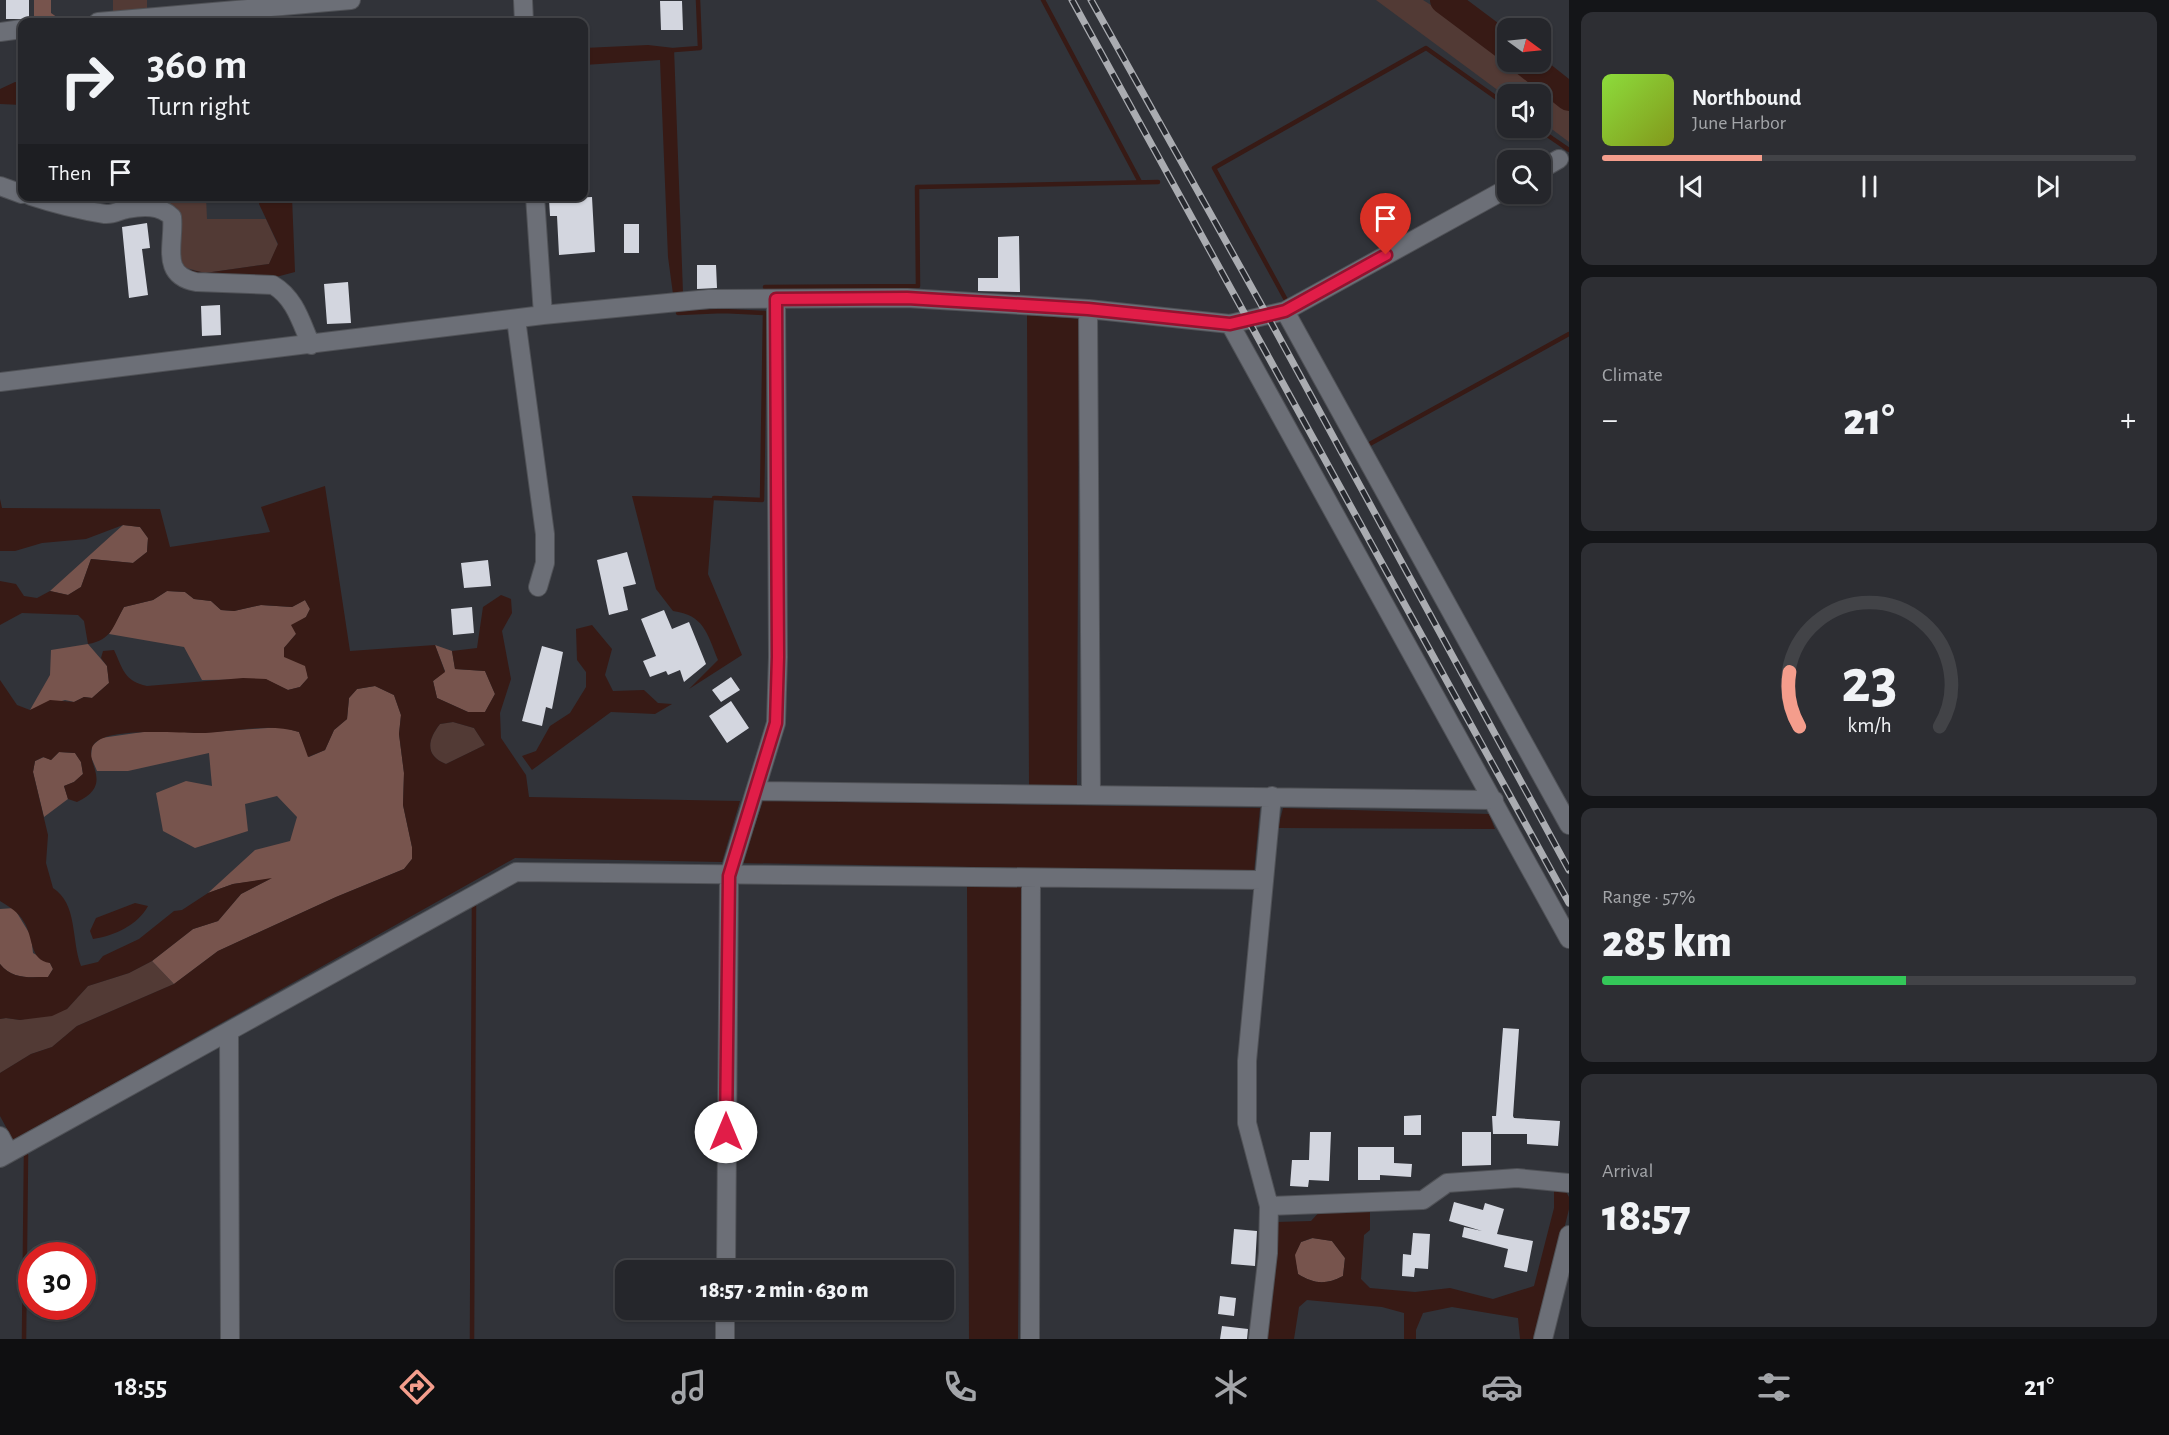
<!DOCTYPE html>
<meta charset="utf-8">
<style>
body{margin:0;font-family:"Alegreya Sans",sans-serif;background:#2d2e33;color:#f1f3f6;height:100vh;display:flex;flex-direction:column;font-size:22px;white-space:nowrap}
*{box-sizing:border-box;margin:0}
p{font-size:20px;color:#a3a5a9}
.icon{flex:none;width:33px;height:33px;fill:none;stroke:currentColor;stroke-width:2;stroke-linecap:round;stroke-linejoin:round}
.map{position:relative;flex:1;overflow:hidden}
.side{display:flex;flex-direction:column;gap:12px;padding:12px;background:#141518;width:600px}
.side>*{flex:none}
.hud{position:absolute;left:18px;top:18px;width:570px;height:183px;border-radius:12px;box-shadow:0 2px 4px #0004,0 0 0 2px #424347;background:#25262b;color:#f1f3f6;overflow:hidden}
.needle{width:39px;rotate:105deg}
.fabs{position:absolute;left:1497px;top:18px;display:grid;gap:12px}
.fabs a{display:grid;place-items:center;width:54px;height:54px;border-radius:12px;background:#25262b;box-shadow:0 2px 4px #0004,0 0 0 2px #424347;font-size:30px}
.speed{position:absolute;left:18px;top:1242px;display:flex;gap:12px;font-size:30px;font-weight:700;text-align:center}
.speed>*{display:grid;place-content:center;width:78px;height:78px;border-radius:50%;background:#25262b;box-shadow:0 2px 4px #0004,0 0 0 2px #424347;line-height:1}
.speed .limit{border:9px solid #d22;background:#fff;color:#111}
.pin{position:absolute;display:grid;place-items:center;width:51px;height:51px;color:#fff;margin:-62px -26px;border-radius:50% 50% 50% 0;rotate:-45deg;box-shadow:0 0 6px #0007}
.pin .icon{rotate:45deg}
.me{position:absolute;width:66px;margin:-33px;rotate:0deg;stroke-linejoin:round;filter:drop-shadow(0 0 4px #0008)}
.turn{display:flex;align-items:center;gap:21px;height:126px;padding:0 30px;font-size:27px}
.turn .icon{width:78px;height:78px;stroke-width:2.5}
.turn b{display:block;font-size:42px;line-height:51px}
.then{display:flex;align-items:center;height:57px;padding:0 30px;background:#0003;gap:12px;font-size:22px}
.big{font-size:45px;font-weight:800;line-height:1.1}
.side .tile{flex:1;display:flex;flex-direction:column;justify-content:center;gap:9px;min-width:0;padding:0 21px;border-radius:12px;background:#2d2e33}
.side .dial{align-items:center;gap:0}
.dial svg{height:156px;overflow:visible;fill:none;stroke:#424347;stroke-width:7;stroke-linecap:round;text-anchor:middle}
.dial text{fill:#f1f3f6;stroke:none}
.song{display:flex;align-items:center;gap:18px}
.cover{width:72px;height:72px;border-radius:9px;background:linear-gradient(135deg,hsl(90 70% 55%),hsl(70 70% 35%))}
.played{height:6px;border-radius:3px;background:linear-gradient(90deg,#f49d8c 30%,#424347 30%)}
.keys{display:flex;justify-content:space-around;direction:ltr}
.heat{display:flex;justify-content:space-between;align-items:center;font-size:33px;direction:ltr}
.charge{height:9px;border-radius:4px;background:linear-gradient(90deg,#34c759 57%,#424347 0)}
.trip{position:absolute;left:615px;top:1260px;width:339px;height:60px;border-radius:12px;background:#25262b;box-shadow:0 2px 4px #0004,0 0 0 2px #424347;font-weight:800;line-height:60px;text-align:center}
.dock{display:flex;height:96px;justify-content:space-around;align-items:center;background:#0f0f11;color:#a3a5a9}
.dock .icon{width:42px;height:42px}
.dock .on{color:#f49d8c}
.dock b{font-size:27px;color:#f1f3f6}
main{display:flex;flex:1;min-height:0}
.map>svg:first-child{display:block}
.green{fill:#523a35}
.forest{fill:#77544d}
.water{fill:#371a15;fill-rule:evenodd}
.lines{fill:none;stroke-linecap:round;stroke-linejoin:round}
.stream{stroke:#371a15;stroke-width:4.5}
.river{stroke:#371a15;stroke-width:28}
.building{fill:#d3d6df}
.street-casing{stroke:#505257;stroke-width:20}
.street{stroke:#6c6f77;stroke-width:18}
.rail-casing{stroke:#aaacb1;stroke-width:7}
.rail{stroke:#27292f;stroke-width:4.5;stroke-dasharray:14;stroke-linecap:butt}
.route-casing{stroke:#92132f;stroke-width:15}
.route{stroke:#e11d48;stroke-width:10}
</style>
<main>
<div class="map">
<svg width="1569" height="1339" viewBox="0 0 1569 1339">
<rect width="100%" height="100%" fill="#313339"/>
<path class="green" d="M113,0H147V11L113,15Z
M1376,0H1423L1469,29L1569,108V142L1541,121L1540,94H1508L1507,97Z
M169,197H206L207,219H266L278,245L269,264L205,273L179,266L163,202Z
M453,722L474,728L485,745L446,764C425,756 427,740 440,724Z
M152,961L174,984L77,1026L52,1047L31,1054L0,1073V1019L6,1018L20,1020L67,1009L88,986L129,973Z"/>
<path class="forest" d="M34,0H51V13L64,22H34Z
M123,525L140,527L148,538L147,552L133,563L91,559L81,587L68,595L50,591Z
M167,591L185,592L194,599L211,601L221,610L234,611L261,605L292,607L305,600L310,609L306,617L297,623L296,634L284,648L306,666L308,678L300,687L288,690L265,679L202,680L184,647L109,634L124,607L153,600Z
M88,644L107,666L109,683L92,698L84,697L74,702L65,700L30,710L50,675L51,650Z
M435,645L452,651L455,669L485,671L495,694L485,712H468L437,698L433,681L445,671Z
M375,686L394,695L401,715L399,734L404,773L403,805L412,847V859L404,869L336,897L218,951L174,984L152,961L193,929L218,921L241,894L270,879L233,884L208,893L255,850L290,841L297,817L277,796L245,804L248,831L195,848L163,831L156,793L186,781L212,786L209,753L128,771H97L91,757L92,746L101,738L157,730L198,733L281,727L299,732L309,757L325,750L334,730L347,719L349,698L357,689Z
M59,752L75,753L81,762L83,774L74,782L64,786L68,799L44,817L33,772L35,761L44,757L51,760Z
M14,908L31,936L33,953L50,963L53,969L48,977C29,977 13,980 0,964V909Z
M1313,1238L1332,1241L1345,1258L1343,1276C1326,1285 1314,1284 1298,1274L1294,1255L1301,1242Z"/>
<path class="water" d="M648,45L674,48L683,293L673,294L668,257L660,60L584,65V48Z
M15,82L22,83V105L0,104V89Z
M260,197H292L295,272L272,278L253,275H195L187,269L205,273L269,264L278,244L259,204Z
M1027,315L1079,319L1077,785H1029Z
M325,486L350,651L435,645L445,672L433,681L437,698L468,712H485L495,694L485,671L455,669L452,651L477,648L483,607L501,595L511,599L512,613L502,631L511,679L500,713L501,738L526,775L529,797L740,801L722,862L515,858L13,1140L0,1116V1073L31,1054L52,1047L77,1026L174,984L218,951L336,897L404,869L412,859V847L403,805L404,773L399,734L401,715L394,695L375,686L357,689L349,698L347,719L334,730L325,750L308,757L299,732C266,722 231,733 198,733C176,733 108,727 94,744C81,761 117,783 77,802L68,799L64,786L74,782L83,774L81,762L75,753L59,752L51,760L43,757L35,761L33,772L48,835L46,863L53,888C78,904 71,940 81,966L98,962L103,956L139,939L174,911L182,910L208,893L233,884L272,878L241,894L218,921L193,929L152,961L129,973L88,986L67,1009L52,1016L20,1020L6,1018L0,1019V964C13,980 29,977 48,977L53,969L50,963C29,960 34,938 24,922C18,912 10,907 0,901V680L17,705L30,710L50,700L74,702L84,697L92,698L109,683L107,666L101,658L103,651L114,650C123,669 124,681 147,686L243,678L266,679L288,690L300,687L308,678L305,666L284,657V648L296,634L291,625L306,617L310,609L305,600L292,607L261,605L234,611L221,610L211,601L194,599L185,592L167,591L153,600L124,607C113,626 112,640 88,644L84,621L78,615L22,613L0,625V581L16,584L24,596L37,598L50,591L68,595L81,587L91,559L133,563L147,552L148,538L140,527L123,525L86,539L42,543L15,551H0V499L2,508L160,509L170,547L270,532L261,507ZM453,722L474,728L485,745L446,764C425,756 427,740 440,724Z
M632,496L714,498L708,574L742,655L689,689L718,660C707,633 704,615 673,611L656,589Z
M592,625L612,649L605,675L613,691L644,690L658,703L672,704L655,714L611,712L532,770L522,756L536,751L550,726L570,713L586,687V672L577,660L576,629Z
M763,801L1260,808L1254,872L742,863Z
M1283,808L1489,814L1495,829L1278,828Z
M967,885L1022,887L1018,1339H969Z
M135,903L148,906C138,925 114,936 93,939L90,931L96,918Z
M1554,1187L1564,1188L1569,1197V1209L1548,1295L1533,1339H1520L1518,1318L1452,1307L1423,1313L1416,1330V1339H1404V1313L1382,1307L1307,1300L1299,1307L1294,1339H1267L1277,1222L1311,1221L1322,1209H1370V1230L1364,1235L1361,1279L1370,1288L1415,1292L1450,1288L1493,1299L1534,1286L1554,1208ZM1312,1238L1332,1241L1345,1258L1343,1276C1326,1285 1314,1284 1298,1274L1295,1255L1301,1242Z"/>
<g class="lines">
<path class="stream" d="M1043,0L1140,182
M674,50L700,48L698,0
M1537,128L1569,150
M765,287L918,286L917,187L1158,182
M1286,300L1214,168L1426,48L1508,106
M678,313L723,311L765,313L762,500L714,498
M1366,446L1569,334
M24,1339L26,1155
M472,1339L474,903"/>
<path class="river" d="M1444,0L1508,48
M1525,62L1569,97"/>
</g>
<path class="building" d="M6,0H29V19H6Z
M660,1H682L683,30H661Z
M592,197L595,252L559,255L557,216H550L549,199Z
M147,223L150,248L142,249L148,295L129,298L122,227Z
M624,224H639V253H624Z
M1019,236L1020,292L978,291V278H998V237Z
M697,265H716L717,288L697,289Z
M348,282L351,323L327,324L324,284Z
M220,305L221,335L202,336L201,306Z
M627,552L636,584L623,587L628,610L609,615L597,560Z
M488,560L491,586L464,588L461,563Z
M472,607L474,633L453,635L451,609Z
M664,610L672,629L689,622L706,664L684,682L680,670L668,675L666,671L650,677L643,661L656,656L641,619Z
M542,646L563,652L552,709L546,707L542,726L522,721Z
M731,677L740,690L721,702L712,690Z
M731,701L749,728L727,743L709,716Z
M1503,1028L1519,1029L1513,1116L1514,1118L1560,1121L1558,1146L1527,1144V1134H1493L1492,1116H1496Z
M1421,1115V1135H1404V1116Z
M1310,1132H1331L1329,1181L1309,1180L1308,1187L1290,1186L1292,1160H1309Z
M1462,1132H1491V1165L1462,1166Z
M1358,1147H1394V1163L1412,1164L1411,1177L1380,1175V1180H1358Z
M1454,1202L1483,1210L1485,1203L1504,1209L1497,1234L1533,1241L1527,1272L1504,1267L1508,1249L1462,1237L1464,1227L1482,1231L1449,1221Z
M1234,1229L1257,1231L1255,1266L1231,1264Z
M1413,1233L1430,1234L1428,1269L1415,1268L1414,1277L1402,1276L1403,1254L1411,1255Z
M1220,1296L1236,1298L1234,1316L1218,1314Z
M1222,1326L1248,1329L1247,1339H1220Z"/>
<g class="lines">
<g class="street-casing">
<path id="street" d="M523,0L524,22
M98,22L351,0
M0,32L22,29
M1540,170L1559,159
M0,186L22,194
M31,196C55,204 79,210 105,214C113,215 120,210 127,209C143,206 160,205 172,217C175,243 159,275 196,282L273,285C295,298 301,322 311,345
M535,196L543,315
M1088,309L1091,794
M1285,311L1569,825
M516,319L545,534V563L538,587
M1230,324L1569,939
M0,382L543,315L709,299L907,298L1088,309L1230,324L1285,311L1508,188
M755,791L1494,800
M229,1032L230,1339
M0,1136L9,1153L0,1158
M9,1153L516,872L1262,880
M1269,1206L1423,1200L1447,1183L1517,1178L1569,1183
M726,1270L729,876L776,723L778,657L776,299
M725,1339V1310
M1030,1339L1031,878
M1258,1339L1268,1253L1269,1206L1247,1123V1061L1272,796
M1543,1339L1569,1235"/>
</g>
<use href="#street" class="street"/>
<g class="rail-casing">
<path id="rail" d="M1072,0L1569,903
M1091,0L1267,315L1569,870"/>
</g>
<use href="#rail" class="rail"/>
</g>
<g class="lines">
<g class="route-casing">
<path id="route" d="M726,1132L729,876L776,723L778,657L776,299L907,298L1088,309L1230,324L1285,311L1386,255"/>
</g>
<use href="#route" class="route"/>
</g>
</svg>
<div class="fabs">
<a><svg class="needle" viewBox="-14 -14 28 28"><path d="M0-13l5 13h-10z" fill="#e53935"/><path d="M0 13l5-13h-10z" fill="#a3a5a9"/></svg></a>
<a><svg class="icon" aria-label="sound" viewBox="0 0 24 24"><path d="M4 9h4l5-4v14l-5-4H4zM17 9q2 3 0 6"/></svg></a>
<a><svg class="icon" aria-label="search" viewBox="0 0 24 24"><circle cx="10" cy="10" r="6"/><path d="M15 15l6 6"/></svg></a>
</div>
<div class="speed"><div class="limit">30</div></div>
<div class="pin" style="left:1386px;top:255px;background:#d93025"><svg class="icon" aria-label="arrive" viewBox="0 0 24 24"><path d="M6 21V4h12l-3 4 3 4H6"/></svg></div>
<svg class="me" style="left:726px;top:1132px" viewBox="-20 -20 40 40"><circle r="19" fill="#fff"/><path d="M0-13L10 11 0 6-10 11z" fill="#e11d48"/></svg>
<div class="trip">18:57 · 2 min · 630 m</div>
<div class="hud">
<div class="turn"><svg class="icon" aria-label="right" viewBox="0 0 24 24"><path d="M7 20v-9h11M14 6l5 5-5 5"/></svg><div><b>360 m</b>Turn right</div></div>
<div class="then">Then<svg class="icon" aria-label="arrive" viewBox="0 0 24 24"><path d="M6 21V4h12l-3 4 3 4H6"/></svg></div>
</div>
</div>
<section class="side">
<div class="tile">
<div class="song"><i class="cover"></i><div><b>Northbound</b><p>June Harbor</p></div></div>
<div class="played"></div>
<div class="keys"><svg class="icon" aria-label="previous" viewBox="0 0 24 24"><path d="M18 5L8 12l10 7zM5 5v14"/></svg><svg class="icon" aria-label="pause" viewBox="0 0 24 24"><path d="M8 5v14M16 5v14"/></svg><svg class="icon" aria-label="next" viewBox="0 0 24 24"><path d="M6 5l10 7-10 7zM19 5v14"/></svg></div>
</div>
<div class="tile"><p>Climate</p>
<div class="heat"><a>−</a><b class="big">21°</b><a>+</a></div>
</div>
<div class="tile dial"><svg viewBox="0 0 100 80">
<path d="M14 69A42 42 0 1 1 86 69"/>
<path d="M14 69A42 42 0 0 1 9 41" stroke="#f49d8c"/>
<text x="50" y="56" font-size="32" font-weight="700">23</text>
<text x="50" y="72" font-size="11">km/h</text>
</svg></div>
<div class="tile"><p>Range · 57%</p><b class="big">285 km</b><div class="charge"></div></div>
<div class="tile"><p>Arrival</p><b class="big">18:57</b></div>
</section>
</main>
<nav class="dock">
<b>18:55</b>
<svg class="icon on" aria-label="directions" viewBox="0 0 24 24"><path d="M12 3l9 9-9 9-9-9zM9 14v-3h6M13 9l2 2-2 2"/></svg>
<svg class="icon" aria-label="music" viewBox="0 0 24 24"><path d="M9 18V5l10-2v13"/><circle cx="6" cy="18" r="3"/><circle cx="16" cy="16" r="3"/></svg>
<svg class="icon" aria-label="phone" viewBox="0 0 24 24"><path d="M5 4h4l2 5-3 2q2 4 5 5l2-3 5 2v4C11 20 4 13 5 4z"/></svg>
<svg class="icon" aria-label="climate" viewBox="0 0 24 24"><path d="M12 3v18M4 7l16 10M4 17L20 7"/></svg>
<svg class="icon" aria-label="car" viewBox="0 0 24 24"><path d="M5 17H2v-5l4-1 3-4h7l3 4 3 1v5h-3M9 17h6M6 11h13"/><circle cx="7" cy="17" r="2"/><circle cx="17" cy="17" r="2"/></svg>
<svg class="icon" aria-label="filters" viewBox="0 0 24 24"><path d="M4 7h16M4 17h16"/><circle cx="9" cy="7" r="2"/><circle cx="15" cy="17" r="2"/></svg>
<b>21°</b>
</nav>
